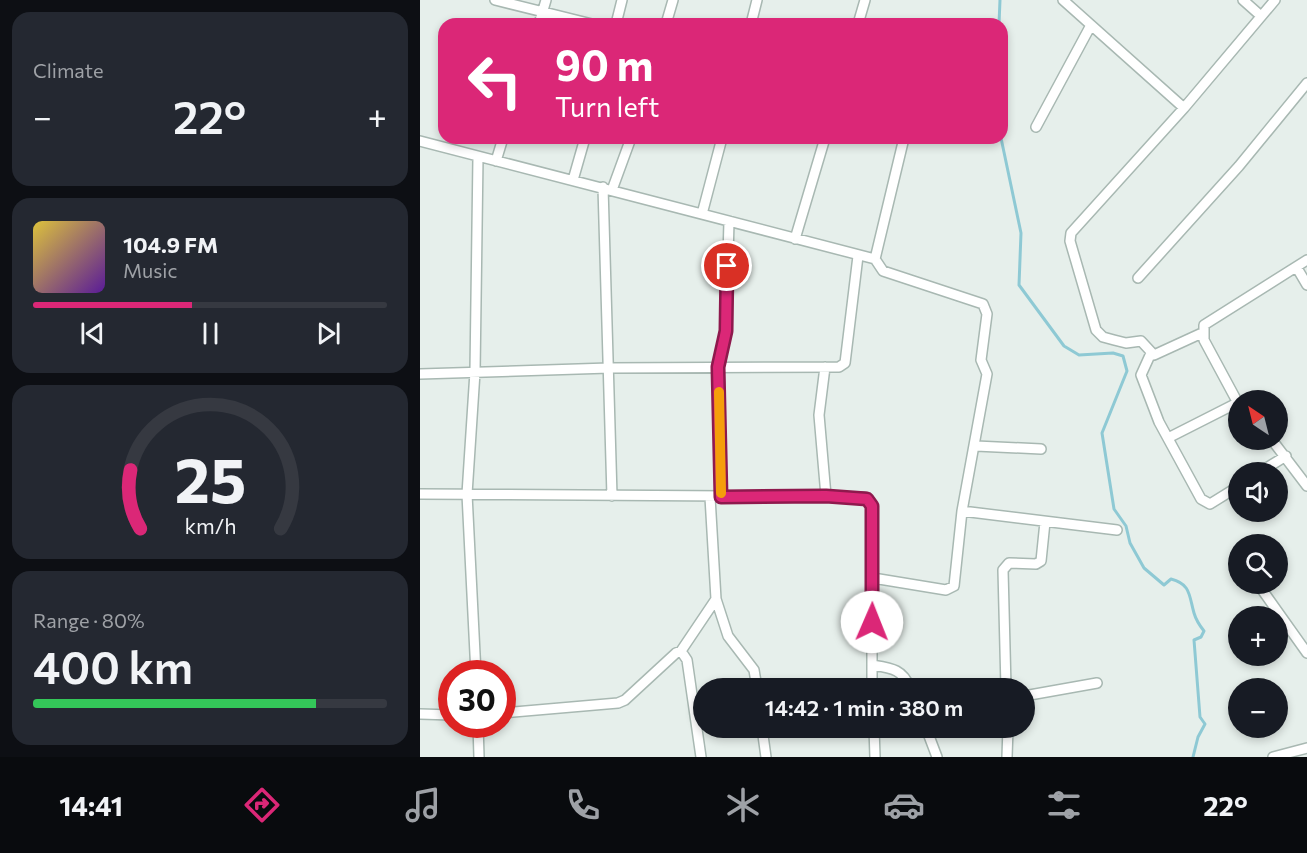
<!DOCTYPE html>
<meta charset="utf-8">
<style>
body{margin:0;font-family:Commissioner,sans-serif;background:#242831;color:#f1f3f6;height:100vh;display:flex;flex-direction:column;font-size:22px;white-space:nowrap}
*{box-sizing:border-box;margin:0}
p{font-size:20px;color:#9ea1a6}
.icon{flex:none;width:33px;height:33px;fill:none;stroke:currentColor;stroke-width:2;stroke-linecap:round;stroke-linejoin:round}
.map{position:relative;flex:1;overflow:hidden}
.panel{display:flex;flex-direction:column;gap:12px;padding:12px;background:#0d0f14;width:420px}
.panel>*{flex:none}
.hud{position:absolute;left:18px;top:18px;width:570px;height:126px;border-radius:18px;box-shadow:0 3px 9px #0003;background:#db2777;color:#fff;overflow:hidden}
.needle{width:39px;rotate:325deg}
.controls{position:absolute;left:808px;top:390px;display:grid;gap:12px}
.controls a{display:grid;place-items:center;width:60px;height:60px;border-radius:50%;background:#171b24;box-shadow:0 3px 9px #0003;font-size:30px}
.speed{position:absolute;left:18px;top:660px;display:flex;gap:12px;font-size:30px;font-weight:700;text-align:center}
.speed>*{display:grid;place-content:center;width:78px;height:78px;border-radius:50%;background:#171b24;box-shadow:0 3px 9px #0003;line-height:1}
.speed .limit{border:9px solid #d22;background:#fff;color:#111}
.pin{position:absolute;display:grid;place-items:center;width:51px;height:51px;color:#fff;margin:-26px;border:3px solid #fff;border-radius:50%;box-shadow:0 2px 6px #0007}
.me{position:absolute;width:66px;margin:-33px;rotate:1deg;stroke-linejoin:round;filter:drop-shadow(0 0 4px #0008)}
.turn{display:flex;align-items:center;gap:21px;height:126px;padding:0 18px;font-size:27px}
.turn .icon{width:78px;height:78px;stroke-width:2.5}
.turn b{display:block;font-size:42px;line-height:51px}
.big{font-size:45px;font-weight:600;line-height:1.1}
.panel .tile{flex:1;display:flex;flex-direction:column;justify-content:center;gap:9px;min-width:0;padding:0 21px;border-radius:18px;background:#242831}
.panel .dial{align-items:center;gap:0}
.dial svg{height:156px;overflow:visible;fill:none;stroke:#363941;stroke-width:7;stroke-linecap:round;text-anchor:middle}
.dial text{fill:#f1f3f6;stroke:none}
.song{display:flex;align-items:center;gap:18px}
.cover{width:72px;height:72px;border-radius:9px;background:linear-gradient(135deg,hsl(50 70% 55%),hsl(270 70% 35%))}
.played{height:6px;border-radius:3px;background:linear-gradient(90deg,#db2777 45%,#363941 45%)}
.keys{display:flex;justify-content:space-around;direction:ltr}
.heat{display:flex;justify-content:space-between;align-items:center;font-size:33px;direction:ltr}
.charge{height:9px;border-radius:4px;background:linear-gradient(90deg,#34c759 80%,#363941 0)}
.trip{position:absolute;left:273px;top:678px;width:342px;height:60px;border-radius:30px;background:#171b24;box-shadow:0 3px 9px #0003;font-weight:600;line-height:60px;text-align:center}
.tabs{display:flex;height:96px;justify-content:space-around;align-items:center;background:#090b0e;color:#9ea1a6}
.tabs .icon{width:42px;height:42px}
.tabs .on{color:#db2777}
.tabs b{font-size:27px;color:#f1f3f6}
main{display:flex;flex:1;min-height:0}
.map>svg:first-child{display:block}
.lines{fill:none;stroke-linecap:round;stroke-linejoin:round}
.stream{stroke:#8ec9d4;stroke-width:3}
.street-casing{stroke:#a8b8b2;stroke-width:12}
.street{stroke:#fff;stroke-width:9}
.route-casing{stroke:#8e194d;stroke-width:15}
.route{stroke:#db2777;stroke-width:10}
.slow{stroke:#f59e0b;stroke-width:10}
</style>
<main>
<section class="panel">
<div class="tile"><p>Climate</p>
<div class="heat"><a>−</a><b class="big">22°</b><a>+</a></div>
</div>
<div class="tile">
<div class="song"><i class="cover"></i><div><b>104.9 FM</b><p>Music</p></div></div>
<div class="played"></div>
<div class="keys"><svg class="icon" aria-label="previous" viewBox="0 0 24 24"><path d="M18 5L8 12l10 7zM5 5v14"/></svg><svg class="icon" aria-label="pause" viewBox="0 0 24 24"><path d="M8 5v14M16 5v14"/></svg><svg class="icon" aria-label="next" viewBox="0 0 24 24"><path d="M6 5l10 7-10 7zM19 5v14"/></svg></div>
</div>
<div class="tile dial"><svg viewBox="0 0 100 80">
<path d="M14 69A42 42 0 1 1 86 69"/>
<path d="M14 69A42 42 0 0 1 9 39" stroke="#db2777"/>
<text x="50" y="56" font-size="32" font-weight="700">25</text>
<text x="50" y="72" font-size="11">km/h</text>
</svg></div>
<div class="tile"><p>Range · 80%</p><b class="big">400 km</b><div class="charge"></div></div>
</section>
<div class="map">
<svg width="887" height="757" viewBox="0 0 887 757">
<rect width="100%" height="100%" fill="#e6efeb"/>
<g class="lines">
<path class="stream" d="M579,24L580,0
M581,138L601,233L599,285L644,346L659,355L693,353L703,356L707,371L682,433L694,509L706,526L710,543L724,568L744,585L751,579C771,584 769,596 774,613C776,620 780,626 784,631L781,637L774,640L780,717L785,724L778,737L773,757"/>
<g class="street-casing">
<path id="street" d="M75,0L172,24
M643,0L764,108
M823,0L841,16
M119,24L126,0
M196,24L202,0
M246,24L253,0
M331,24L337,0
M438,24L445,0
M616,127L671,25
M0,141L455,259
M76,161L83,138
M153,180L165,138
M183,187L192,496
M192,190L211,138
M282,214L302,138
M375,239L405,138
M877,268L887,285
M718,278L819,166L887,83
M782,333L734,355L721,341L706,343L694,340L683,337L676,330L650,241L651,233L764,108L855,0
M731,353L721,375L739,422L781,499L790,504L819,486
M405,367L399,415L406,496
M0,374L189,368L419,367L425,363L438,256
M819,405L784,340V325L887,260
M748,438L817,403
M852,440L887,486
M556,446L621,449
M840,472L866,456
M0,494L444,497L452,506V688
M290,497L296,599L308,636L334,670L337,688
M301,497L298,367L306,331L309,221
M542,511L697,530
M453,578L526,590L534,586L542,511L567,374L561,360L567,314L563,304L463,271L455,259L484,138
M838,584L887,653
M261,651L296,599
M452,665C471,668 483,669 490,688
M56,674L47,494L55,372L58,157
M586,688L583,570L589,563L616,564L621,561L625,522
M604,696L677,683
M82,713L198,703L205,700L256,653L261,651L267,660L281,757
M0,714L32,715
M58,724L59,757
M342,728L346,757
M454,728L455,757
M506,728L517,757
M587,757L588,728
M853,757L887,748"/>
</g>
<use href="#street" class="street"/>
</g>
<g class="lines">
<g class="route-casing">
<path id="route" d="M307,266L306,331L298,367L301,497L406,496L447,499L452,506V622"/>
</g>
<use href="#route" class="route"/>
<path class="slow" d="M299,392L301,493"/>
</g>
</svg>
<div class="controls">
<a><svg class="needle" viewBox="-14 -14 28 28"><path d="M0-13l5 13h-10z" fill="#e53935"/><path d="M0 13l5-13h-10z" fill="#9ea1a6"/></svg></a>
<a><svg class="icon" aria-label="sound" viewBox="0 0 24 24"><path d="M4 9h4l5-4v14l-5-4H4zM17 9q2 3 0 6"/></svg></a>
<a><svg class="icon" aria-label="search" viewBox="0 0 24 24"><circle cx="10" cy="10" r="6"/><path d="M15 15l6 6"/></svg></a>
<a>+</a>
<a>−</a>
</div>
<div class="speed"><div class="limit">30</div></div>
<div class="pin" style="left:307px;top:266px;background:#d93025"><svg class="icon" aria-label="arrive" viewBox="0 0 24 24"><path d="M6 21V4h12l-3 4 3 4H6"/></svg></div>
<svg class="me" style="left:452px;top:622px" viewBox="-20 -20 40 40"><circle r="19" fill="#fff"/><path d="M0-13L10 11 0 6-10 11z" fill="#db2777"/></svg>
<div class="trip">14:42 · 1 min · 380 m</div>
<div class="hud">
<div class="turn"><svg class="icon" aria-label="left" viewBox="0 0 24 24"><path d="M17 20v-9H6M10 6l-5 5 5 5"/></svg><div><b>90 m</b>Turn left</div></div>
</div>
</div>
</main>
<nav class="tabs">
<b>14:41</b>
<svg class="icon on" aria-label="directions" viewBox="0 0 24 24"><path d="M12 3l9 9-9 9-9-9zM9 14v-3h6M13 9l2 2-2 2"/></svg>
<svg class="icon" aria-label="music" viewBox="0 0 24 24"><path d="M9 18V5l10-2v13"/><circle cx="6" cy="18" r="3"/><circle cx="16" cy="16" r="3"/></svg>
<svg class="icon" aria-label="phone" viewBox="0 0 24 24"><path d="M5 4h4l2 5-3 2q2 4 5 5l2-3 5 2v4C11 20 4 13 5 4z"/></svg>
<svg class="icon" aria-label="climate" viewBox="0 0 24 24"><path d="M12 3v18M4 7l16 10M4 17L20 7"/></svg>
<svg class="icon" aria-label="car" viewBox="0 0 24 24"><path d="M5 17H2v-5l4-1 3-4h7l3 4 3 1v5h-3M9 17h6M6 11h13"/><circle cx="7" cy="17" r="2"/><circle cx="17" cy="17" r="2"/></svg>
<svg class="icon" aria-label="filters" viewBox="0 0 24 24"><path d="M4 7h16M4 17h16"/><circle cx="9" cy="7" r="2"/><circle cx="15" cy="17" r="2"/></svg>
<b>22°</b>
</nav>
